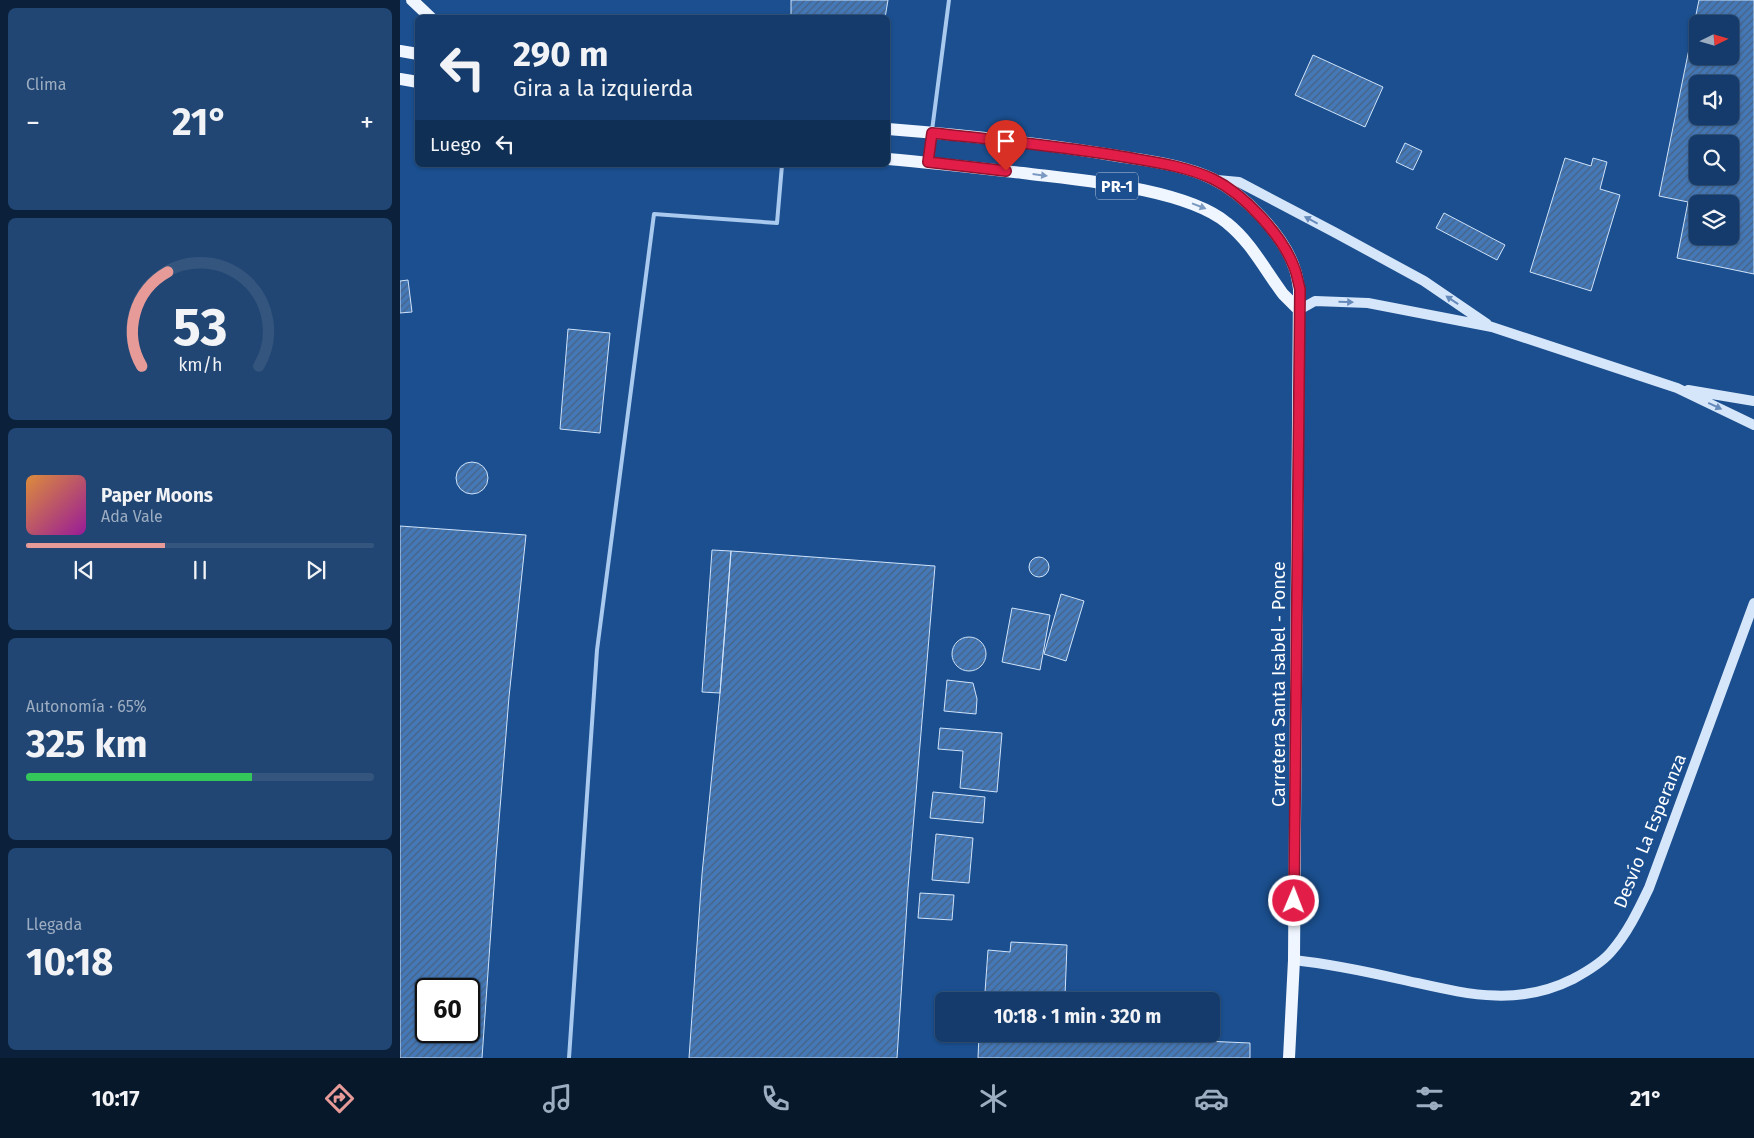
<!DOCTYPE html>
<html lang="es">
<meta charset="utf-8">
<style>
body{margin:0;font-family:"Fira Sans",sans-serif;background:#214673;color:#f1f3f6;height:100vh;display:flex;flex-direction:column;font-size:19px;white-space:nowrap}
*{box-sizing:border-box;margin:0}
p{font-size:16px;color:#9dadc1}
.icon{flex:none;width:28px;height:28px;fill:none;stroke:currentColor;stroke-width:2;stroke-linecap:round;stroke-linejoin:round}
.map{position:relative;flex:1;overflow:hidden}
.drawer{display:flex;flex-direction:column;gap:8px;padding:8px;background:#0b203b;width:400px}
.drawer>*{flex:none}
.top-card{position:absolute;left:15px;top:15px;width:475px;height:152px;border-radius:8px;box-shadow:0 1px 4px #0004,0 0 0 1px #33557e;background:#143b6b;color:#f1f3f6;overflow:hidden}
.needle{width:32px;rotate:85deg}
.tools{position:absolute;left:1289px;top:15px;display:grid;gap:10px}
.tools a{display:grid;place-items:center;width:50px;height:50px;border-radius:8px;background:#143b6b;box-shadow:0 1px 4px #0004,0 0 0 1px #33557e;font-size:25px}
.speed{position:absolute;left:15px;top:978px;display:flex;gap:10px;font-size:25px;font-weight:700;text-align:center}
.speed>*{display:grid;place-content:center;width:65px;height:65px;border-radius:50%;background:#143b6b;box-shadow:0 1px 4px #0004,0 0 0 1px #33557e;line-height:1}
.speed .limit{border:2px solid #111;border-radius:8px;background:#fff;color:#111}
.pin{position:absolute;display:grid;place-items:center;width:42px;height:42px;color:#fff;margin:-51px -21px;border-radius:50% 50% 50% 0;rotate:-45deg;box-shadow:0 0 5px #0007}
.pin .icon{rotate:45deg}
.me{position:absolute;width:55px;margin:-28px;rotate:1deg;stroke-linejoin:round;filter:drop-shadow(0 0 4px #0008)}
.turn{display:flex;align-items:center;gap:18px;height:105px;padding:0 15px;font-size:22px}
.turn .icon{width:65px;height:65px;stroke-width:2.5}
.turn b{display:block;font-size:35px;line-height:42px}
.then{display:flex;align-items:center;height:48px;padding:0 15px;background:#0003;gap:10px;font-size:19px}
.big{font-size:38px;font-weight:700;line-height:1.1}
.drawer .widget{flex:1;display:flex;flex-direction:column;justify-content:center;gap:8px;min-width:0;padding:0 18px;border-radius:8px;background:#214673}
.drawer .dial{align-items:center;gap:0}
.dial svg{height:130px;overflow:visible;fill:none;stroke:#33557e;stroke-width:7;stroke-linecap:round;text-anchor:middle}
.dial text{fill:#f1f3f6;stroke:none}
.song{display:flex;align-items:center;gap:15px}
.cover{width:60px;height:60px;border-radius:8px;background:linear-gradient(135deg,hsl(30 70% 55%),hsl(300 70% 35%))}
.played{height:5px;border-radius:2px;background:linear-gradient(90deg,#e69b98 40%,#33557e 40%)}
.keys{display:flex;justify-content:space-around;direction:ltr}
.heat{display:flex;justify-content:space-between;align-items:center;font-size:28px;direction:ltr}
.charge{height:8px;border-radius:4px;background:linear-gradient(90deg,#34c759 65%,#33557e 0)}
.trip{position:absolute;left:535px;top:992px;width:285px;height:50px;border-radius:8px;background:#143b6b;box-shadow:0 1px 4px #0004,0 0 0 1px #33557e;font-weight:700;line-height:50px;text-align:center}
.menu{display:flex;height:80px;justify-content:space-around;align-items:center;background:#08182b;color:#9dadc1}
.menu .icon{width:35px;height:35px}
.menu .selected{color:#e69b98}
.menu b{font-size:22px;color:#f1f3f6}
main{display:flex;flex:1;min-height:0}
.map>svg:first-child{display:block}
.building{fill:url(#building-hatch);stroke:#cfe3fa;fill-rule:evenodd}
.lines{fill:none;stroke-linecap:round;stroke-linejoin:round}
.lane{stroke:#a9c9ee;stroke-width:4}
.secondary{stroke:#d6e6fa;stroke-width:10}
.primary{stroke:#f0f6ff;stroke-width:12}
.oneway{fill:#7b9ac1}
.oneway2{fill:#668bba}
.route-casing{stroke:#92132f;stroke-width:12}
.route{stroke:#e11d48;stroke-width:9}
.labels{text-anchor:middle;dominant-baseline:central;stroke-width:5;stroke-linejoin:round;paint-order:stroke}
.shield{fill:#1b4f8f;stroke:#bbcadd;stroke-width:1}
.shield-label{font-size:16px;font-weight:bold;fill:#fff}
.street-label{font-size:18px;fill:#fff;stroke:#1b4f8f}
</style>
<main>
<section class="drawer">
<div class="widget"><p>Clima</p>
<div class="heat"><a>−</a><b class="big">21°</b><a>+</a></div>
</div>
<div class="widget dial"><svg viewBox="0 0 100 80">
<path d="M14 69A42 42 0 1 1 86 69"/>
<path d="M14 69A42 42 0 0 1 30 11" stroke="#e69b98"/>
<text x="50" y="56" font-size="32" font-weight="700">53</text>
<text x="50" y="72" font-size="11">km/h</text>
</svg></div>
<div class="widget">
<div class="song"><i class="cover"></i><div><b>Paper Moons</b><p>Ada Vale</p></div></div>
<div class="played"></div>
<div class="keys"><svg class="icon" aria-label="previous" viewBox="0 0 24 24"><path d="M18 5L8 12l10 7zM5 5v14"/></svg><svg class="icon" aria-label="pause" viewBox="0 0 24 24"><path d="M8 5v14M16 5v14"/></svg><svg class="icon" aria-label="next" viewBox="0 0 24 24"><path d="M6 5l10 7-10 7zM19 5v14"/></svg></div>
</div>
<div class="widget"><p>Autonomía · 65%</p><b class="big">325 km</b><div class="charge"></div></div>
<div class="widget"><p>Llegada</p><b class="big">10:18</b></div>
</section>
<div class="map">
<svg width="1354" height="1058" viewBox="0 0 1354 1058">
<defs>
<pattern id="building-hatch" width="6" height="6" patternUnits="userSpaceOnUse" patternTransform="scale(1.25)"><rect width="6" height="6" fill="#4478b7"/><path d="M-1 1l2-2M0 6l6-6M5 7l2-2" fill="none" stroke="#486282"/></pattern>
</defs>
<rect width="100%" height="100%" fill="#1b4f8f"/>
<path class="building" d="M391,0H488L485,18H391Z
M1299,0H1354V274L1277,258L1288,202L1259,196ZM1298,24H1330V56H1298ZM1298,84H1330V116H1298ZM1298,144H1330V176H1298ZM1298,204H1330V236H1298Z
M913,55L983,87L965,127L895,95Z
M1005,143L1022,151L1013,170L996,162Z
M1165,158L1191,166L1193,158L1207,162L1200,189L1220,195L1191,291L1130,272Z
M1044,213L1105,245L1097,260L1036,228Z
M8,280L12,312L0,313V281Z
M168,329L210,333L200,433L160,429Z
M56 478a16 16 0 1 1 32 0a16 16 0 1 1-32 0Z
M0,526L126,535L109,697L96,858L82,1058H0ZM26,989H69V1031H26Z
M312,550L331,551L320,693L302,692Z
M331,551L535,566L508,888L497,1058H289L302,874L320,693Z
M629 567a10 10 0 1 1 20 0a10 10 0 1 1-20 0Z
M661,594L684,601L666,661L644,654Z
M612,608L650,615L640,670L602,662Z
M552 654a17 17 0 1 1 34 0a17 17 0 1 1-34 0Z
M547,680L573,683L577,699L576,714L544,711Z
M540,728L602,733L597,792L560,788L563,751L538,749Z
M533,792L585,797L583,823L530,818Z
M536,834L573,838L569,883L532,880Z
M520,893L554,895L552,920L518,918Z
M611,942L667,945L665,996L585,992L588,950L610,952Z
M579,1034H643L850,1043V1058H578Z"/>
<g class="lines">
<path class="lane" d="M528,161L549,0
M169,1058L197,650L254,214L377,223L382,165"/>
<path class="secondary" d="M817,180L839,182L934,232L1024,281L1087,324
M899,310L915,301L968,303L1092,327L1277,388L1354,425
M1288,390L1354,401
M894,960C929,964 964,971 999,979C1060,992 1113,1009 1173,979C1186,972 1200,964 1210,953C1227,934 1238,911 1249,888L1354,603"/>
<path class="primary" d="M12,0L31,18
M0,51L18,54
M0,79L18,82
M488,129C564,135 642,143 718,156C750,161 784,165 813,179C844,194 883,235 894,267C897,274 898,282 899,289L894,960L889,1058
M488,159C533,163 578,168 623,173C678,180 785,188 827,223C851,242 865,270 883,294C888,299 894,305 899,310"/>
</g>
<defs><path id="oneway-solid" d="M-6-.8H1V-3.2L6.5 0L1 3.2V.8H-6Z" transform="scale(1.25)"/></defs>
<g class="oneway">
<use href="#oneway-solid" transform="translate(640 175) rotate(7)"/>
<use href="#oneway-solid" transform="translate(799 206) rotate(21)"/>
</g>
<g class="oneway2">
<use href="#oneway-solid" transform="translate(911 220) rotate(-152)"/>
<use href="#oneway-solid" transform="translate(1052 300) rotate(-146)"/>
<use href="#oneway-solid" transform="translate(946 302) rotate(2)"/>
<use href="#oneway-solid" transform="translate(1315 406) rotate(25)"/>
</g>
<g class="lines">
<g class="route-casing">
<path id="route" d="M606,171L528,162L532,133C597,140 661,146 725,157C754,162 785,166 813,179C844,194 882,235 894,267C897,274 898,282 900,289L894,901"/>
</g>
<use href="#route" class="route"/>
</g>
<g class="labels">
<rect class="shield" x="696" y="172.5" width="42" height="27" rx="4"/>
<g class="shield-label">
<text x="717" y="186">PR-1</text>
</g>
<g class="street-label">
<text transform="translate(879 684) rotate(-90)">Carretera Santa Isabel - Ponce</text>
<text transform="translate(1250 831) rotate(-68)">Desvío La Esperanza</text>
</g>
</g>
</svg>
<div class="tools">
<a><svg class="needle" viewBox="-14 -14 28 28"><path d="M0-13l5 13h-10z" fill="#e53935"/><path d="M0 13l5-13h-10z" fill="#9dadc1"/></svg></a>
<a><svg class="icon" aria-label="sound" viewBox="0 0 24 24"><path d="M4 9h4l5-4v14l-5-4H4zM17 9q2 3 0 6"/></svg></a>
<a><svg class="icon" aria-label="search" viewBox="0 0 24 24"><circle cx="10" cy="10" r="6"/><path d="M15 15l6 6"/></svg></a>
<a><svg class="icon" aria-label="layers" viewBox="0 0 24 24"><path d="M12 4l9 5-9 5-9-5zM3 14l9 5 9-5"/></svg></a>
</div>
<div class="speed"><div class="limit">60</div></div>
<div class="pin" style="left:606px;top:171px;background:#d93025"><svg class="icon" aria-label="arrive" viewBox="0 0 24 24"><path d="M6 21V4h12l-3 4 3 4H6"/></svg></div>
<svg class="me" style="left:894px;top:901px" viewBox="-20 -20 40 40"><circle r="17" fill="#e11d48" stroke="#fff" stroke-width="3"/><path d="M0-11L8 9 0 5-8 9z" fill="#fff"/></svg>
<div class="trip">10:18 · 1 min · 320 m</div>
<div class="top-card">
<div class="turn"><svg class="icon" aria-label="left" viewBox="0 0 24 24"><path d="M17 20v-9H6M10 6l-5 5 5 5"/></svg><div><b>290 m</b>Gira a la izquierda</div></div>
<div class="then">Luego<svg class="icon" aria-label="left" viewBox="0 0 24 24"><path d="M17 20v-9H6M10 6l-5 5 5 5"/></svg></div>
</div>
</div>
</main>
<nav class="menu">
<b>10:17</b>
<svg class="icon selected" aria-label="directions" viewBox="0 0 24 24"><path d="M12 3l9 9-9 9-9-9zM9 14v-3h6M13 9l2 2-2 2"/></svg>
<svg class="icon" aria-label="music" viewBox="0 0 24 24"><path d="M9 18V5l10-2v13"/><circle cx="6" cy="18" r="3"/><circle cx="16" cy="16" r="3"/></svg>
<svg class="icon" aria-label="phone" viewBox="0 0 24 24"><path d="M5 4h4l2 5-3 2q2 4 5 5l2-3 5 2v4C11 20 4 13 5 4z"/></svg>
<svg class="icon" aria-label="climate" viewBox="0 0 24 24"><path d="M12 3v18M4 7l16 10M4 17L20 7"/></svg>
<svg class="icon" aria-label="car" viewBox="0 0 24 24"><path d="M5 17H2v-5l4-1 3-4h7l3 4 3 1v5h-3M9 17h6M6 11h13"/><circle cx="7" cy="17" r="2"/><circle cx="17" cy="17" r="2"/></svg>
<svg class="icon" aria-label="filters" viewBox="0 0 24 24"><path d="M4 7h16M4 17h16"/><circle cx="9" cy="7" r="2"/><circle cx="15" cy="17" r="2"/></svg>
<b>21°</b>
</nav>
